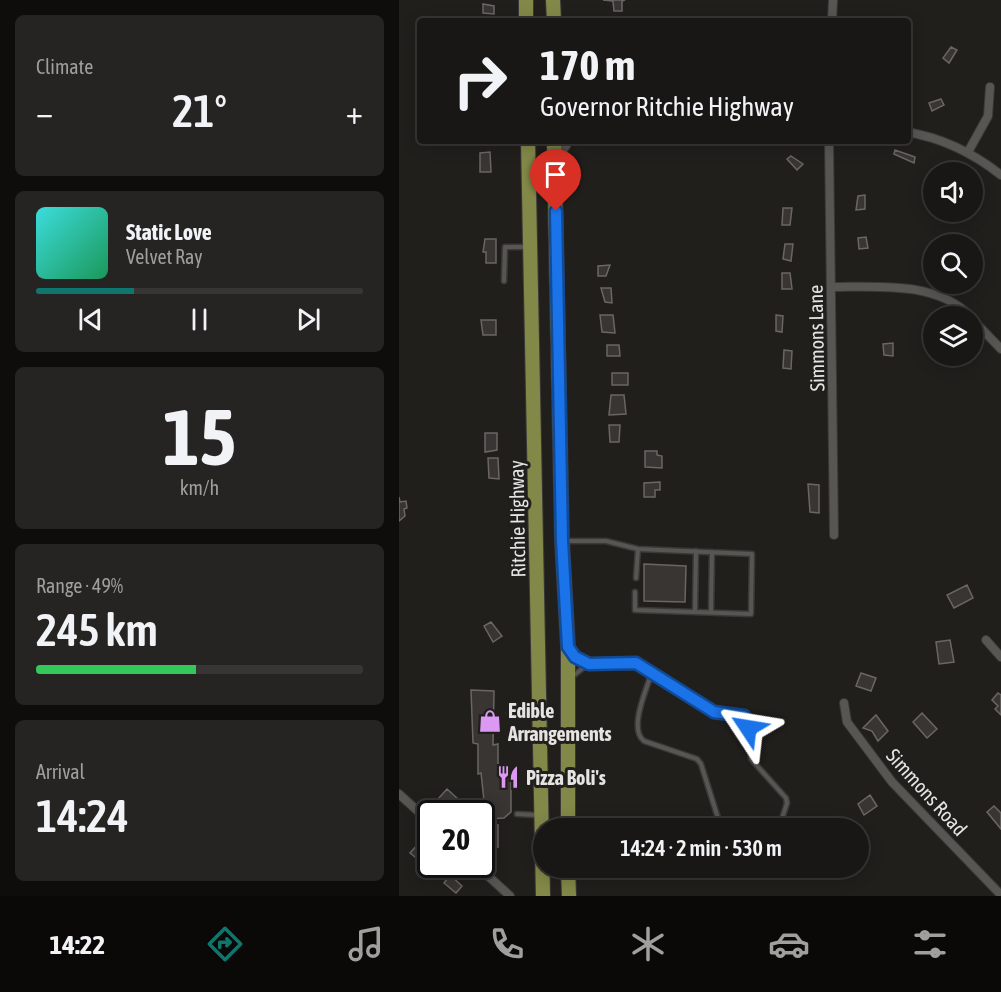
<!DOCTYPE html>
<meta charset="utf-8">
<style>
body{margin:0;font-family:"Asap Condensed",sans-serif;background:#262422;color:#f1f3f6;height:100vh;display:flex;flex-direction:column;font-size:22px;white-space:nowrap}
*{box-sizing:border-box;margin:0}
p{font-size:20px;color:#9f9fa0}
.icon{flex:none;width:33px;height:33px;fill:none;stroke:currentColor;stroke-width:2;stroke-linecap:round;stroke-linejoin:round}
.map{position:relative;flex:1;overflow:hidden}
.panel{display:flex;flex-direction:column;gap:15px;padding:15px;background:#0e0d0c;width:399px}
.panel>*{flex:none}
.guide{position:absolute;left:18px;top:18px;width:494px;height:126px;border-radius:6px;box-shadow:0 3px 15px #0003,0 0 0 2px #373634;background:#191715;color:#f1f3f6;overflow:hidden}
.buttons{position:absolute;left:524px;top:162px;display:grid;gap:12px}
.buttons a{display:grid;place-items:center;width:60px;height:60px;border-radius:50%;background:#191715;box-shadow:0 3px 15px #0003,0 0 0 2px #373634;font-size:30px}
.speed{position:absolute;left:18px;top:800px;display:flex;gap:12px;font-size:30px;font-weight:700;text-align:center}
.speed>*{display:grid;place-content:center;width:78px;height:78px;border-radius:50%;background:#191715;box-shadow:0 3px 15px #0003,0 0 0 2px #373634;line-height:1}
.speed .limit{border:3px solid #111;border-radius:9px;background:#fff;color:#111}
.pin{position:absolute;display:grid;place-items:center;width:51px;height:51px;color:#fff;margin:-62px -26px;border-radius:50% 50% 50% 0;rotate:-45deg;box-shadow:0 0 6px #0007}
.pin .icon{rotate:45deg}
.me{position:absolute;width:66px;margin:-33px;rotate:303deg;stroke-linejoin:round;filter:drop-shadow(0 0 4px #0008)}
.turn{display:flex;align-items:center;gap:21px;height:126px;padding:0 24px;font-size:27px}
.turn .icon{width:78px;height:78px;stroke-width:2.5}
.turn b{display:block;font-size:42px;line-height:51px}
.big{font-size:45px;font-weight:600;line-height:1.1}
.panel .tile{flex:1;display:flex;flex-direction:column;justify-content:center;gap:9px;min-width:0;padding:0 21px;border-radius:9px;background:#262422}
.panel .dial{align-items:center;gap:0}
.dial b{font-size:78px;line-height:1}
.song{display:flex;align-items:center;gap:18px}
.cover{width:72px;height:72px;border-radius:9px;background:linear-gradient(135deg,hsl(180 70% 55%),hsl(150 70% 35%))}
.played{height:6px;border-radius:3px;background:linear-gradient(90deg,#0f766e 30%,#373634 30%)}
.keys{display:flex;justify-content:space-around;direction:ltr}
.heat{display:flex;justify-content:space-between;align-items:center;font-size:33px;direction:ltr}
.charge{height:9px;border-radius:4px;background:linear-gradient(90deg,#34c759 49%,#373634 0)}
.trip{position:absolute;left:134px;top:818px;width:336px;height:60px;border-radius:30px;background:#191715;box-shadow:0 3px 15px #0003,0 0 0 2px #373634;font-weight:600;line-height:60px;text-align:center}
.menu{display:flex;height:96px;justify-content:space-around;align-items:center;background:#0a0908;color:#9f9fa0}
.menu .icon{width:42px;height:42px}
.menu .selected{color:#0f766e}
.menu b{font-size:27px;color:#f1f3f6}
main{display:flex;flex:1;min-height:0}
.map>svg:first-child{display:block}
.building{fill:#383532;stroke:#6a6664;stroke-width:1.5}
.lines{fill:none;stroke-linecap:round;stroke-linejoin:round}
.service-casing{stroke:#3a3937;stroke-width:7}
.minor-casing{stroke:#3a3937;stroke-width:10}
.trunk-casing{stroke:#3a3937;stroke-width:16}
.service{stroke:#585652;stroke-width:4}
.minor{stroke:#585652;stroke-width:8}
.trunk{stroke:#828848;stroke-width:14}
.route-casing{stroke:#114b97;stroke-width:15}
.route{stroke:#1a73e8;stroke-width:10}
.labels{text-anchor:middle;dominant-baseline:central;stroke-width:6;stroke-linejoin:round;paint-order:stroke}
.street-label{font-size:20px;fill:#e5e4e2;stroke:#211f1c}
.poi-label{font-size:20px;font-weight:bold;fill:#e5e4e2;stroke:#211f1c;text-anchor:start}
</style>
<main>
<section class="panel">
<div class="tile"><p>Climate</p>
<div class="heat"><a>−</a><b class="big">21°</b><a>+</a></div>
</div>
<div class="tile">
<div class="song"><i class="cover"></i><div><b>Static Love</b><p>Velvet Ray</p></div></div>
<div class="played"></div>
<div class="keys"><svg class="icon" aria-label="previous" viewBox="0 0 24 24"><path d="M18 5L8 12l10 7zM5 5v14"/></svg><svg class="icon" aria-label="pause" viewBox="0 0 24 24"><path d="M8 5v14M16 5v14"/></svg><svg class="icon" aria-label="next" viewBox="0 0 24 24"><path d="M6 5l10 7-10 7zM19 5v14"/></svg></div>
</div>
<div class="tile dial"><b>15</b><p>km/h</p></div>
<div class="tile"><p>Range · 49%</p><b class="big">245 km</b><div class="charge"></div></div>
<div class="tile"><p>Arrival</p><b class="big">14:24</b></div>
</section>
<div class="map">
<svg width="602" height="896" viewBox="0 0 602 896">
<rect width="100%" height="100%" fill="#211f1c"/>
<path class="building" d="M226,0L223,1V11H215L214,1L204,0Z
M84,4L95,6V14L84,13Z
M552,47L558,50L550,63L544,58Z
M542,99L545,105L533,111L530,103Z
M496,150L516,157L515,163L495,154Z
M91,152L92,172H81V153Z
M392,156L404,164L398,170L388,159Z
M466,195V209L457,210L459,196Z
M384,208H393L391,225H383Z
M467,237L469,248L460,249L459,238Z
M86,239H97V263H87V252H84Z
M386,244H394L392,261L384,259Z
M211,265L207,276H199V266Z
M383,273H391L393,289H383Z
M202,288H212L213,303L206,302Z
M201,315H214L216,333L203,332Z
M377,315L384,316L383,332L377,331Z
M82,320H97V335H84Z
M494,343V356L485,355L484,344Z
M208,345H220L221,356H208Z
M385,350L393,351L392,369L384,368Z
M213,373H229V385H213Z
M212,395H225L227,414L210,415Z
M210,425H221L220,442H211Z
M86,433H98V450L86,452Z
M246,451H258V455L263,456V468L246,467Z
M89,458H99L100,479L90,478Z
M261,482V490H256V497H245V483Z
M409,484L420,485V513L411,512Z
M0,497L1,502L7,501L8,508L5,509L6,516L0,521Z
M245,564L287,566L286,602L245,601Z
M568,585L574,598L555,608L548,595Z
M92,622L103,636L94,642L85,626Z
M551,640L555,662L540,664L537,642Z
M462,673L477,678L472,691L457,686Z
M72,690L95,691L94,745L99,744V773L112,774V812L105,818L87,819L82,773L79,774V744L74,743Z
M599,693L602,695V715L596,709L599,706L593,700Z
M523,713L538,729L528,738L514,722Z
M477,715L489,731L479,741L473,731L464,728Z
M48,789L59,799L49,810L39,799Z
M471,795L478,806L465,815L459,804Z
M595,806L602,813V829L588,812Z
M84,825H99V847H88V836H83Z
M20,843L30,852L21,861L11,853Z
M51,875L63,886L57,893L45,883Z"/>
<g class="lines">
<g class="service-casing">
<path id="service" d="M105,281L106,247H128
M167,541H207L239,549L353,554L352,614L236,610V592
M237,578L239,549
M296,612L297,551
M312,612L313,552
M173,652L190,664L237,663L315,712L345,716L350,731L352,759L387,798L388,803L380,828
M253,672C248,688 229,729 245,741L298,759L302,764L319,818L325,823L339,828
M174,676L189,664
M110,713L137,714
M118,814L138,815"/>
</g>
<g class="minor-casing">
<path id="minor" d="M433,21L434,0
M508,132C544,138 574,153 602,175
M430,141L435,535
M569,152L589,116L591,87
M159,158L170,141
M433,287C479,287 537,281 571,316
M573,319L602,349
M587,640L602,657
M445,703L448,722L493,782L602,895
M0,794L32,823
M76,864L111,896"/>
</g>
<g class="trunk-casing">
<path id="trunk" d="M127,0V21
M154,0L155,21
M129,141L144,896
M155,141L163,541L169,647V828
M169,867L170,896"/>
</g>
<use href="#service" class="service"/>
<use href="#minor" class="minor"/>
<use href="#trunk" class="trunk"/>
</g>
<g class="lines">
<g class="route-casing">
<path id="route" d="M157,211L163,541L169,647L176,657L190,664L237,663L315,712L345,716L349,728"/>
</g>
<use href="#route" class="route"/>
</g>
<defs>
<g id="shop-bare" transform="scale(1.8)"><path d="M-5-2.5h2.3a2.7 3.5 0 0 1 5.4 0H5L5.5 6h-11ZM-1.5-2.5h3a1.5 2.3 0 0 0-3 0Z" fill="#dc99f4" stroke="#211f1c" stroke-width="2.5" paint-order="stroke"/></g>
<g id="restaurant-bare" transform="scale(1.8)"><path d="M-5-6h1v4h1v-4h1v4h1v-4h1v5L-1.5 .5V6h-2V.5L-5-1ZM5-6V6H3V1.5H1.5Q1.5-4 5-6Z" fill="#dc99f4" stroke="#211f1c" stroke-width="2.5" paint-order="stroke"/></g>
</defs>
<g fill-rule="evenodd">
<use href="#shop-bare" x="91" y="721"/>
<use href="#restaurant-bare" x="109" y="777"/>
</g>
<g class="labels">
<g class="street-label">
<text transform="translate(417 338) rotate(-91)">Simmons Lane</text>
<text transform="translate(118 519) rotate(-91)">Ritchie Highway</text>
<text transform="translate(528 792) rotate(48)">Simmons Road</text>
</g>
<g class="poi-label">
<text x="109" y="710">Edible<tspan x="109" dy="23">Arrangements</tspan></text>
<text x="127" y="777">Pizza Boli's</text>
</g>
</g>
</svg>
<div class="buttons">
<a><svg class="icon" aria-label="sound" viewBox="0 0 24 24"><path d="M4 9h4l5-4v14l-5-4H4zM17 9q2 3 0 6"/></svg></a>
<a><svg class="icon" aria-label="search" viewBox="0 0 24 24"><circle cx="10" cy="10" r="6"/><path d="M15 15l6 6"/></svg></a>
<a><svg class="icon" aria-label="layers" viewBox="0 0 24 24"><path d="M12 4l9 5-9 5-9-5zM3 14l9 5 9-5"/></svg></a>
</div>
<div class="speed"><div class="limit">20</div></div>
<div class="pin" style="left:157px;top:211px;background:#d93025"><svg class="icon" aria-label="arrive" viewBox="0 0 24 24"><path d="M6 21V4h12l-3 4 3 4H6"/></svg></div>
<svg class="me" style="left:349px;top:728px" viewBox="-20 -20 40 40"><path d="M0-17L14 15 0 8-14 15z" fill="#1a73e8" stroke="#fff" stroke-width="4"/></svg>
<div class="trip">14:24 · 2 min · 530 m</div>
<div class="guide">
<div class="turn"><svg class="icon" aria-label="right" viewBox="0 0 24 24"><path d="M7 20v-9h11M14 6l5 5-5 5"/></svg><div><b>170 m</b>Governor Ritchie Highway</div></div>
</div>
</div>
</main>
<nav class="menu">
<b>14:22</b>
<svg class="icon selected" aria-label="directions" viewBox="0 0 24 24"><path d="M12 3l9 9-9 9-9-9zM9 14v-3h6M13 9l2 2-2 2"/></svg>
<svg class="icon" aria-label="music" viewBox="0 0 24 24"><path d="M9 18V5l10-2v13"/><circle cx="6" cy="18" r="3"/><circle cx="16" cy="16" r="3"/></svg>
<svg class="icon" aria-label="phone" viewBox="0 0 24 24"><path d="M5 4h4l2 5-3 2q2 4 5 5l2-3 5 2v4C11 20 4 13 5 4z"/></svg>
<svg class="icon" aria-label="climate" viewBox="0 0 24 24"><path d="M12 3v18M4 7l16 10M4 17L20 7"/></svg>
<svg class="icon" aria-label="car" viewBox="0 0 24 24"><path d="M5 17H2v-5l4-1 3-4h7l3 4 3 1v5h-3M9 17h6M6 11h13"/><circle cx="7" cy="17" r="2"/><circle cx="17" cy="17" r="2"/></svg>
<svg class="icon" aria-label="filters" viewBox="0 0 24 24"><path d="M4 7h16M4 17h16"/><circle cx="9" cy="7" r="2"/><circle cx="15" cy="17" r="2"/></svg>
</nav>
